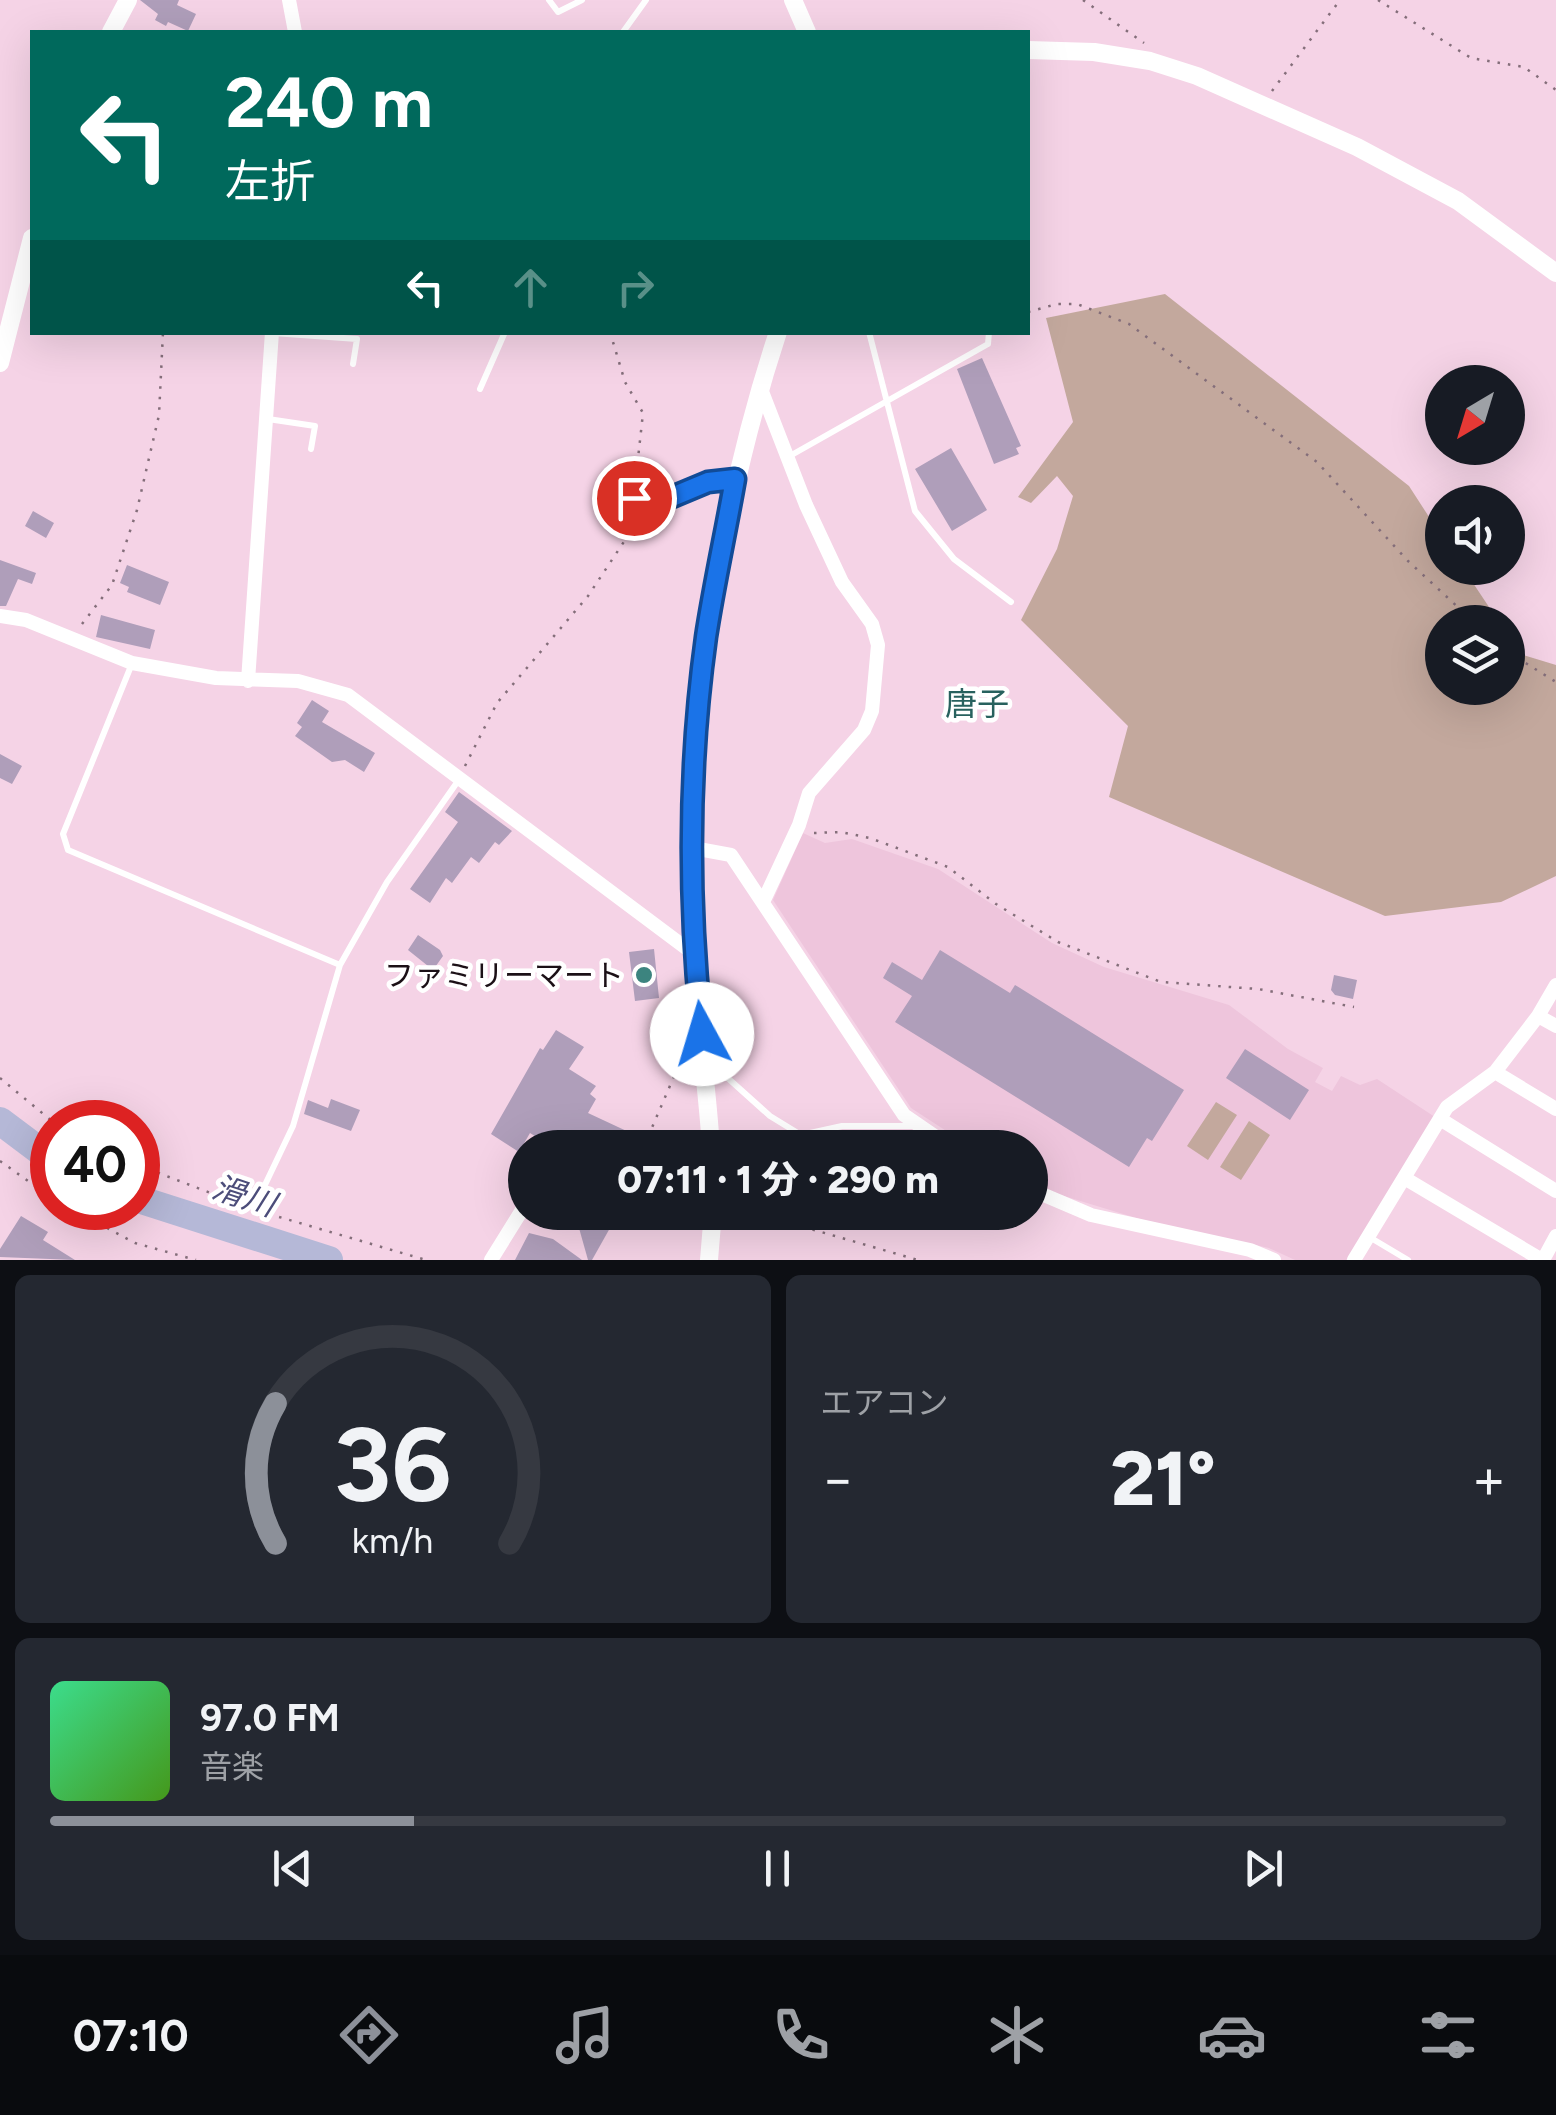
<!DOCTYPE html>
<html lang="ja">
<meta charset="utf-8">
<style>
body{margin:0;font-family:Figtree,"Noto Sans JP",sans-serif;background:#242831;color:#f1f3f6;height:100vh;display:flex;flex-direction:column;font-size:38px;white-space:nowrap}
*{box-sizing:border-box;margin:0}
p{font-size:32px;color:#9ea1a6}
.icon{flex:none;width:55px;height:55px;fill:none;stroke:currentColor;stroke-width:2;stroke-linecap:round;stroke-linejoin:round}
.map{position:relative;height:1260px;overflow:hidden}
.panel{display:flex;flex-direction:column;gap:15px;padding:15px;background:#0d0f14;flex:1}
.panel>*{flex:none}
.banner{position:absolute;left:30px;top:30px;width:1000px;height:305px;border-radius:0px;box-shadow:0 10px 40px #0002;background:#00695c;color:#fff;overflow:hidden}
.needle{width:65px;rotate:218deg}
.controls{position:absolute;left:1425px;top:365px;display:grid;gap:20px}
.controls a{display:grid;place-items:center;width:100px;height:100px;border-radius:50%;background:#171b24;box-shadow:0 10px 40px #0002;font-size:50px}
.speed{position:absolute;left:30px;top:1100px;display:flex;gap:20px;font-size:50px;font-weight:700;text-align:center}
.speed>*{display:grid;place-content:center;width:130px;height:130px;border-radius:50%;background:#171b24;box-shadow:0 10px 40px #0002;line-height:1}
.speed .limit{border:15px solid #d22;background:#fff;color:#111}
.pin{position:absolute;display:grid;place-items:center;width:85px;height:85px;color:#fff;margin:-42px;border:5px solid #fff;border-radius:50%;box-shadow:0 2px 10px #0007}
.me{position:absolute;width:110px;margin:-55px;rotate:354deg;stroke-linejoin:round;filter:drop-shadow(0 0 8px #0008)}
.turn{display:flex;align-items:center;gap:35px;height:210px;padding:0 30px;font-size:45px}
.turn .icon{width:130px;height:130px;stroke-width:2.5}
.turn b{display:block;font-size:70px;line-height:85px}
.lanes{display:flex;align-items:center;height:95px;padding:0 30px;background:#0003;justify-content:center;gap:50px;direction:ltr}
.lanes .off{opacity:.35}
.big{font-size:75px;font-weight:800;line-height:1.1}
.panel .widget{flex:1;display:flex;flex-direction:column;justify-content:center;gap:15px;min-width:0;padding:0 35px;border-radius:15px;background:#242831}
.panel .dial{align-items:center;gap:0}
.dial svg{height:260px;overflow:visible;fill:none;stroke:#363941;stroke-width:7;stroke-linecap:round;text-anchor:middle}
.dial text{fill:#f1f3f6;stroke:none}
.song{display:flex;align-items:center;gap:30px}
.cover{width:120px;height:120px;border-radius:15px;background:linear-gradient(135deg,hsl(150 70% 55%),hsl(100 70% 35%))}
.played{height:10px;border-radius:5px;background:linear-gradient(90deg,#8c9099 25%,#363941 25%)}
.keys{display:flex;justify-content:space-around;direction:ltr}
.heat{display:flex;justify-content:space-between;align-items:center;font-size:55px;direction:ltr}
.panel .tiles{flex:1;display:grid;gap:15px;grid-template-columns:1fr 1fr}
.widget:last-child{grid-column:span 2}
.trip{position:absolute;left:508px;top:1130px;width:540px;height:100px;border-radius:50px;background:#171b24;box-shadow:0 10px 40px #0002;font-weight:800;line-height:100px;text-align:center}
.menu{display:flex;height:160px;justify-content:space-around;align-items:center;background:#090b0e;color:#9ea1a6}
.menu .icon{width:70px;height:70px}
.menu .selected{color:#8c9099}
.menu b{font-size:45px;color:#f1f3f6}
.map>svg:first-child{display:block}
.built{fill:#eec5dc}
.green{fill:#c3a89d}
.lines{fill:none;stroke-linecap:round;stroke-linejoin:round}
.river{stroke:#b5b8d7;stroke-width:28}
.building{fill:#af9eba}
.path{stroke:#846e7a;stroke-width:2.5;stroke-dasharray:2.5 8;stroke-linecap:butt}
.service{stroke:#fff;stroke-width:6}
.minor{stroke:#fff;stroke-width:14}
.tertiary{stroke:#fff;stroke-width:18}
.route-casing{stroke:#114b97;stroke-width:25}
.route{stroke:#1a73e8;stroke-width:18}
.poi-dot{fill:#3c847f;stroke:#fff;stroke-width:4}
.labels{text-anchor:middle;dominant-baseline:central;stroke-width:9;stroke-linejoin:round;paint-order:stroke}
.poi-label{font-size:30px;fill:#1b1016;stroke:#fff;text-anchor:end}
.neighbourhood-label{font-size:32px;fill:#28615e;stroke:#fff}
.water-label{font-size:32px;font-style:italic;fill:#4c4d7a;stroke:#fff}
</style>
<div class="map">
<svg width="1556" height="1260" viewBox="0 0 1556 1260">
<rect width="100%" height="100%" fill="#f5d3e6"/>
<path class="built" d="M803,833L825,843L852,839L938,869L1052,943L1104,967L1229,1005L1288,1049L1323,1068L1315,1082L1332,1091L1341,1076L1360,1085L1377,1079L1435,1117L1369,1230L1346,1260H1295L1269,1248L1146,1221L1051,1192L1030,1181V1148L971,1147L911,1108L773,900Z"/>
<path class="green" d="M1165,294L1409,486L1442,537V568H1463L1499,622H1442V688H1508V637L1517,653L1556,665V876L1501,902L1385,916L1109,797L1128,726L1021,620L1057,549L1073,496L1057,476L1031,503L1018,497L1073,422L1046,318Z
M1216,1102L1237,1115L1208,1160L1187,1146Z
M1249,1121L1270,1135L1241,1180L1220,1167Z"/>
<g class="lines">
<path class="river" d="M0,1121L52,1160
M138,1199L329,1260"/>
</g>
<path class="building" d="M140,0H179L177,5L196,14L188,31L168,22L166,26L155,20L158,14Z
M982,358L1021,446L1016,448L1019,454L994,464L957,369Z
M951,448L987,510L952,531L915,469Z
M33,511L54,523L46,538L25,526Z
M0,560L36,573L32,584L18,579L6,606H0Z
M127,565L169,582L160,605L127,592L129,587L120,583Z
M101,615L155,630L150,649L96,637Z
M312,700L329,711L322,722L375,753L364,772L345,760L332,762L295,736L302,727L297,723Z
M0,754L22,766L12,784L0,778Z
M459,792L512,831L499,845L495,842L479,863L471,857L452,883L446,878L430,903L410,889L458,822L445,812Z
M418,935L440,950L443,956L433,970L408,950Z
M654,949L659,998L635,1001L629,952Z
M940,950L1010,993L1015,985L1184,1090L1152,1141L1147,1138L1129,1167L895,1022L912,996L883,978L892,962L922,980Z
M1334,975L1357,980L1353,999L1335,995L1331,990Z
M556,1030L584,1047L569,1069L596,1086L590,1094L596,1099L588,1113L633,1134L627,1148H611L576,1131L571,1139L564,1135L558,1145L552,1141L549,1145L530,1133L519,1152L491,1134L540,1048L543,1050Z
M1245,1049L1309,1090L1290,1120L1226,1078Z
M331,1099L360,1110L351,1131L304,1114L308,1100L328,1108Z
M594,1212H619L592,1260H588L579,1228Z
M21,1216L48,1232L43,1240L75,1260L0,1257V1249Z
M529,1233L553,1239L582,1260H515Z"/>
<g class="lines">
<path class="path" d="M1083,0L1144,43
M1378,0L1471,58L1524,67L1556,90
M1272,91L1340,0
M1028,312L1057,304H1077L1129,324L1317,462L1408,561L1474,622
M610,332L625,382L643,413L635,486
M82,624L112,585L137,510L159,415L163,332
M1508,652L1556,682
M465,766L497,703L588,596L641,516
M814,833L841,832L870,838L948,867L996,904L1058,942L1161,982L1258,989L1354,1007
M0,1078L53,1122
M644,1146L685,1051
M0,1161L52,1198
M138,1165L247,1207
M70,1208L135,1243L196,1260
M752,1212L918,1260
M269,1214L426,1260"/>
<path class="service" d="M549,0L558,12L582,0
M623,32L646,0
M869,332L915,511L954,559L1011,602
M273,333L357,339L353,364
M480,389L505,332
M268,419L315,426L311,449
M788,457L988,344L989,332
M600,479L649,507L708,482L735,479
M131,666L63,834L68,850L340,965
M708,1073L721,1072L770,1116L801,1135L842,1126H916
M258,1211L263,1189L293,1126L340,965L387,882L458,781
M1371,1238L1408,1260"/>
<path class="minor" d="M289,0L295,32
M761,389L806,505L842,582L872,624L878,645L872,711L864,730L809,793L799,825L764,900
M0,616L26,620L132,663L216,678L298,681L348,695L694,954
M248,681L272,332
M693,848L731,855L904,1115L952,1148
M1538,1016L1556,985
M1495,1072L1538,1016L1556,1026
M1440,1119L1556,1191
M1406,1179L1542,1260
M1030,1189L1091,1215L1250,1250L1274,1260
M491,1260L522,1210
M1354,1260L1447,1107L1495,1072L1556,1109
M1543,1260L1556,1236"/>
<path class="tertiary" d="M793,0L807,32
M111,32L128,0
M1028,50L1094,52L1150,61L1197,76L1357,147L1458,201L1556,273
M0,363L32,238
M711,1148C707,1082 696,1016 694,950C688,740 712,532 778,332
M709,1260L713,1212"/>
</g>
<g class="lines">
<g class="route-casing">
<path id="route" d="M634,498L648,507L708,482L735,479C726,531 714,584 706,637C688,767 688,903 702,1034"/>
</g>
<use href="#route" class="route"/>
</g>
<circle class="poi-dot" cx="644" cy="975" r="10"/>
<g class="labels">
<g class="poi-label">
<text x="624" y="975">ファミリーマート</text>
</g>
<g class="neighbourhood-label">
<text x="977" y="704">唐子</text>
</g>
<g class="water-label">
<text transform="translate(244 1196) rotate(18)">滑川</text>
</g>
</g>
</svg>
<div class="controls">
<a><svg class="needle" viewBox="-14 -14 28 28"><path d="M0-13l5 13h-10z" fill="#e53935"/><path d="M0 13l5-13h-10z" fill="#9ea1a6"/></svg></a>
<a><svg class="icon" aria-label="sound" viewBox="0 0 24 24"><path d="M4 9h4l5-4v14l-5-4H4zM17 9q2 3 0 6"/></svg></a>
<a><svg class="icon" aria-label="layers" viewBox="0 0 24 24"><path d="M12 4l9 5-9 5-9-5zM3 14l9 5 9-5"/></svg></a>
</div>
<div class="speed"><div class="limit">40</div></div>
<div class="pin" style="left:634px;top:498px;background:#d93025"><svg class="icon" aria-label="arrive" viewBox="0 0 24 24"><path d="M6 21V4h12l-3 4 3 4H6"/></svg></div>
<svg class="me" style="left:702px;top:1034px" viewBox="-20 -20 40 40"><circle r="19" fill="#fff"/><path d="M0-13L10 11 0 6-10 11z" fill="#1a73e8"/></svg>
<div class="trip">07:11 · 1 分 · 290 m</div>
<div class="banner">
<div class="turn"><svg class="icon" aria-label="left" viewBox="0 0 24 24"><path d="M17 20v-9H6M10 6l-5 5 5 5"/></svg><div><b>240 m</b>左折</div></div>
<div class="lanes"><svg class="icon" aria-label="left" viewBox="0 0 24 24"><path d="M17 20v-9H6M10 6l-5 5 5 5"/></svg><svg class="icon off" aria-label="ahead" viewBox="0 0 24 24"><path d="M12 20V5M6 11l6-6 6 6"/></svg><svg class="icon off" aria-label="right" viewBox="0 0 24 24"><path d="M7 20v-9h11M14 6l5 5-5 5"/></svg></div>
</div>
</div>
<section class="panel">
<div class="tiles">
<div class="widget dial"><svg viewBox="0 0 100 80">
<path d="M14 69A42 42 0 1 1 86 69"/>
<path d="M14 69A42 42 0 0 1 14 26" stroke="#8c9099"/>
<text x="50" y="56" font-size="32" font-weight="700">36</text>
<text x="50" y="72" font-size="11">km/h</text>
</svg></div>
<div class="widget"><p>エアコン</p>
<div class="heat"><a>−</a><b class="big">21°</b><a>+</a></div>
</div>
<div class="widget">
<div class="song"><i class="cover"></i><div><b>97.0 FM</b><p>音楽</p></div></div>
<div class="played"></div>
<div class="keys"><svg class="icon" aria-label="previous" viewBox="0 0 24 24"><path d="M18 5L8 12l10 7zM5 5v14"/></svg><svg class="icon" aria-label="pause" viewBox="0 0 24 24"><path d="M8 5v14M16 5v14"/></svg><svg class="icon" aria-label="next" viewBox="0 0 24 24"><path d="M6 5l10 7-10 7zM19 5v14"/></svg></div>
</div>
</div>
</section>
<nav class="menu">
<b>07:10</b>
<svg class="icon selected" aria-label="directions" viewBox="0 0 24 24"><path d="M12 3l9 9-9 9-9-9zM9 14v-3h6M13 9l2 2-2 2"/></svg>
<svg class="icon" aria-label="music" viewBox="0 0 24 24"><path d="M9 18V5l10-2v13"/><circle cx="6" cy="18" r="3"/><circle cx="16" cy="16" r="3"/></svg>
<svg class="icon" aria-label="phone" viewBox="0 0 24 24"><path d="M5 4h4l2 5-3 2q2 4 5 5l2-3 5 2v4C11 20 4 13 5 4z"/></svg>
<svg class="icon" aria-label="climate" viewBox="0 0 24 24"><path d="M12 3v18M4 7l16 10M4 17L20 7"/></svg>
<svg class="icon" aria-label="car" viewBox="0 0 24 24"><path d="M5 17H2v-5l4-1 3-4h7l3 4 3 1v5h-3M9 17h6M6 11h13"/><circle cx="7" cy="17" r="2"/><circle cx="17" cy="17" r="2"/></svg>
<svg class="icon" aria-label="filters" viewBox="0 0 24 24"><path d="M4 7h16M4 17h16"/><circle cx="9" cy="7" r="2"/><circle cx="15" cy="17" r="2"/></svg>
</nav>
